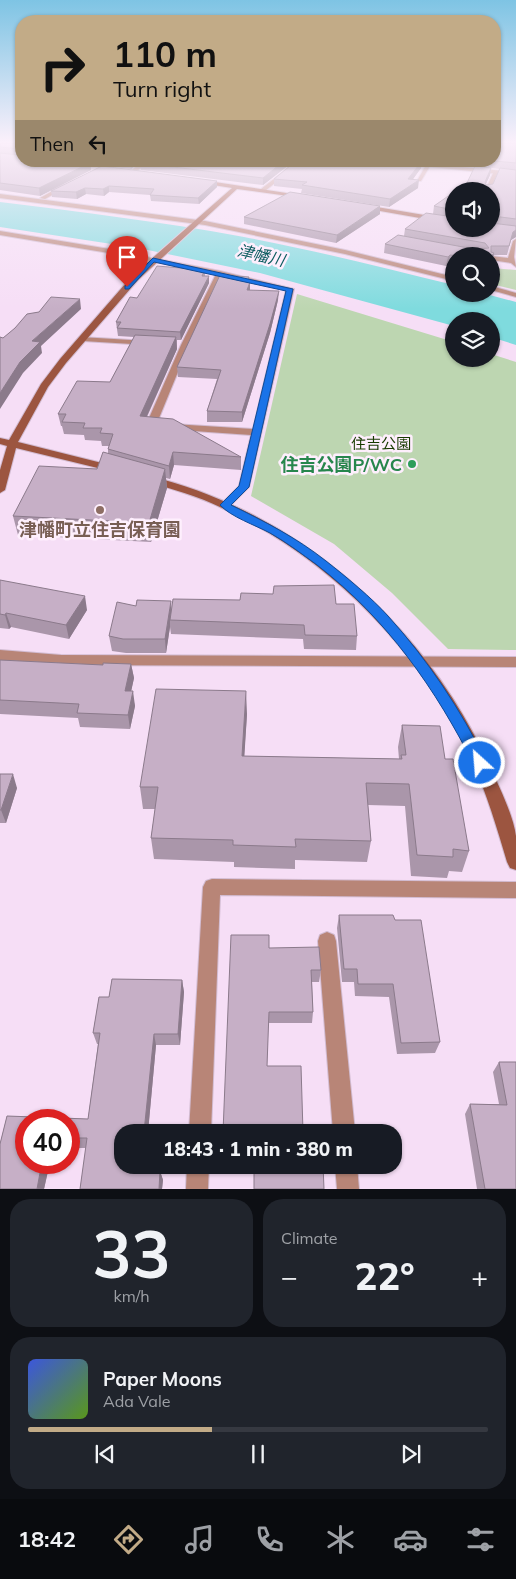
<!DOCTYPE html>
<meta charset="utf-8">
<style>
body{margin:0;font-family:Mulish,"Noto Sans JP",sans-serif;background:#20242c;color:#f1f3f6;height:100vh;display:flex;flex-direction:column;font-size:19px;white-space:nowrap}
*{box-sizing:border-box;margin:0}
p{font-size:16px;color:#9ea1a6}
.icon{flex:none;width:28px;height:28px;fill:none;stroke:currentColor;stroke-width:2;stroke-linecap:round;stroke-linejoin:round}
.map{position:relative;height:1189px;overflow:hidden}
.sheet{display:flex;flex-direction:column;gap:10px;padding:10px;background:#0d0f14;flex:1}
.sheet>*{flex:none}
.guide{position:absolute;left:15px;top:15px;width:486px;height:152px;border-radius:20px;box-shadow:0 1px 4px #0004;background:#c2ab87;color:#111;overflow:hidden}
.fabs{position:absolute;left:445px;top:182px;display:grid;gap:10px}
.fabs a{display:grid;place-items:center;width:55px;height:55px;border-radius:50%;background:#171b24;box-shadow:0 1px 4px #0004;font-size:25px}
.speed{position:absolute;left:15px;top:1109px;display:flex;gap:10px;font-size:25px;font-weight:700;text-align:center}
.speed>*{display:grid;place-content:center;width:65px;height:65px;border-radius:50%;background:#171b24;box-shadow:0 1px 4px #0004;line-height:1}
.speed .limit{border:8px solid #d22;background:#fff;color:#111}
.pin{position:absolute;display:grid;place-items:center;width:42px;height:42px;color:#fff;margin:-51px -21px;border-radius:50% 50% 50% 0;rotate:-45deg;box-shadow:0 0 5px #0007}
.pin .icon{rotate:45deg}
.me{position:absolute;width:55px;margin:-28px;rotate:334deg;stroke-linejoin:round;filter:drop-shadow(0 0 4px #0008)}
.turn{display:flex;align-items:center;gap:18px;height:105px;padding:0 15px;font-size:22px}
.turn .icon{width:65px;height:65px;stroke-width:2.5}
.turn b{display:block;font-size:35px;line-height:42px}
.then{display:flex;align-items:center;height:48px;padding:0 15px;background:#0003;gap:10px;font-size:19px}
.big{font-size:38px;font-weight:800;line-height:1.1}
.sheet .tile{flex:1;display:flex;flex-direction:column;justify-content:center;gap:8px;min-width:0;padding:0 18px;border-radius:20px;background:#20242c}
.sheet .dial{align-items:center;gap:0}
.dial b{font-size:65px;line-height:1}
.song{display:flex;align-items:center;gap:15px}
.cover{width:60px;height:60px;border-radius:8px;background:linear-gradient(135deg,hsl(230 70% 55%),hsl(90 70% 35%))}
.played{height:5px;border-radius:2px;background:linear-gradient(90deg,#c2ab87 40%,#363941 40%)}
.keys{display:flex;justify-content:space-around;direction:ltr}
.heat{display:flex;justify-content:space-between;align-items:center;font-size:28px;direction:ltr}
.sheet .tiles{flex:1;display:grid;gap:10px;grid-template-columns:1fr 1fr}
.tile:last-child{grid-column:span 2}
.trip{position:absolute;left:114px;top:1124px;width:288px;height:50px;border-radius:20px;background:#171b24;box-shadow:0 1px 4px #0004;font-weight:800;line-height:50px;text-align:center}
.tab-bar{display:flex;height:80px;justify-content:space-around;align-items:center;background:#090b0e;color:#9ea1a6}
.tab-bar .icon{width:35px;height:35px}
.tab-bar .active{color:#c2ab87}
.tab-bar b{font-size:22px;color:#f1f3f6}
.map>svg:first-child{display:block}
.green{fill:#bdd6b1}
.water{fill:#7fdbde}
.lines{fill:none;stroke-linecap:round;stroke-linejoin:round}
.lane-casing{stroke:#d2bcd2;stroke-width:2}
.street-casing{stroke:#d2bcd2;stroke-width:2}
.secondary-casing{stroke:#d2bcd2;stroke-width:2}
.lane{fill:#b88577;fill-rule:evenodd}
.street{fill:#b88577;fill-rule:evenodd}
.secondary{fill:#9c5540;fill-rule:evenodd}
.wall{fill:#aa96aa;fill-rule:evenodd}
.shaded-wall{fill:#8b7a8b}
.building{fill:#c6afc6;stroke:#8b7a8b}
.route{fill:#1a73e8;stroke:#114b97}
.leisure-dot{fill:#2e9e5b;stroke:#feeffd;stroke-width:2}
.education-dot{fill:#8d6e63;stroke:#feeffd;stroke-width:2}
.labels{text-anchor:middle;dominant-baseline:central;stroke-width:5;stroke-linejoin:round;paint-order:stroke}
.far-park-label{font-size:15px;fill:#183b00;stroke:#feeffd}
.far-water-label{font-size:16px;font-style:italic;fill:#0d5d60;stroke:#feeffd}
.leisure-label{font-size:18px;font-weight:bold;fill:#27864d;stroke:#feeffd;text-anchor:end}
.education-label{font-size:18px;font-weight:bold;fill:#785e54;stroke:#feeffd}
</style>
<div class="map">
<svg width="516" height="1189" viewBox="0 0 516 1189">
<rect width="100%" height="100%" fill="#f6def6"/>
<path class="green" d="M491,268L516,270V290L491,284Z
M297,294L454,342V359H491V354L516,362V650L448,649L392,593L334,544L251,496Z"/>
<path class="water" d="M0,202C81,212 163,222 244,237C314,250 384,268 454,285V294H486L516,302V345L491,337V321H454V326L260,273L138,248L0,227Z"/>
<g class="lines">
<g class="lane-casing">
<path id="lane" d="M426,165L430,166L421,181H417Z
M494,171L498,172L490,191H485Z
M0,194L205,221L345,250L454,277V281L345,254L205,225L0,198Z
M0,231L140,254L156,260L153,262L139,258L0,235Z
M491,286L516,293V297L491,290Z"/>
</g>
<g class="street-casing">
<path id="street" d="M143,161H148L135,173H131V171Z
M297,161H302L265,191H261V189Z
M377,161H398L516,172V176Z
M63,185L68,186L45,199L40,198Z
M516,239L514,257L516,267L511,263L491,260V256L508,258L513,241Z
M153,258L220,271L294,289L249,487L229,507H221L220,505L239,486L251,435L151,428L146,425L181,345L216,274L151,261V259ZM222,276L286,290L253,429L157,423L189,345Z
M80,337L148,341L152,343L148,345L83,341H80Z
M0,650L61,655L516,657V667L61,665L0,660Z
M212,879L516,882V898L220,895L211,1132H189L203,887L206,881Z
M327,932L334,935L336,941L355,1132H333L318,941L320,935Z
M187,1165H209L208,1189H186Z
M335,1165H357L359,1189H337Z"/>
</g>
<g class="secondary-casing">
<path id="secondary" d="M202,180L306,196L303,198L237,189L138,280L66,363L48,387L18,442L118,467L119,469L118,471L114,472L16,448L5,490L0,493V470L7,446L0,444V438L9,440L41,384L60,359L132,276L232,188L200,183Z
M365,205L454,220V224L363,208Z
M150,476C295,512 418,619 483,752C493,774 513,812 516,836C516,847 516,859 516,870L510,868L507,862C494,818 481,775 459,734C405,636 323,555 222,508C198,496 171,489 146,481L145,479Z"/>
</g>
<use href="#lane" class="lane"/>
<use href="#street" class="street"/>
<use href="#secondary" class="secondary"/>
</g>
<path class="wall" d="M0,143H21V161H140L131,169L90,164L91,170L40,196L0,190Z
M495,143H516V237L511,240L507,255H494L493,262L491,263V256H454V265L449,264L446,266L384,253L385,244L404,236L405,229L433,214L434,206L454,192V229L466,185L477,166L478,161H495ZM491,168L500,169L493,184L486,185V184L490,175Z
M294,161L263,185L141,170L140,163Z
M296,161H426L422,162L421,168L413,179L418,188L389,207L301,193L302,189L274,186V179Z
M102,166L217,187L199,204L151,201L150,195L109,192L104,196L86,194L77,199L52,197L51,191Z
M380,214L336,243L244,224V217Z
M205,270V276L209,283L181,340H177V349L147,417L241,457V470L174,465L170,479L166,478L167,488L151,542L18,535L13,516L97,469L108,454V449L109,446H102L101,441L85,440L84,435L64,434L62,426H61L58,414L110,382L134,337L118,336L116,322L137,298Z
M249,277V282H250V290L278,300L270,333L242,422H207V411L217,379L178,377L177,367Z
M0,580L87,610L69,639L11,627L9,629L0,628Z
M336,604L357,636L356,650L304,649L303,639L171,634L170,627L166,653H126L112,651L109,636L136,606L171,609Z
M0,660L103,665L131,664L134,678L131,691L135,706L130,729L80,727L78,718L0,714Z
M247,714L244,756L399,759L398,747L402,725L445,759L469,851L462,872L449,871L447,878L411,876L405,806L368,805L371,841L367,862L295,860V869L234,867V862L154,859L151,838L155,809H143L140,787Z
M0,774L17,788L6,823H0Z
M339,915L395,920L440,1042L435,1053L397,1054L389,997L355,996L354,982H342L337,928Z
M269,948L321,970L319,982H312L313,1012L312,1023H268L267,1066L223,1132Z
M112,979L182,980L184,992L180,1045H156L148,1132H122V1165H145L144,1171H160L163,1180L162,1189H80L86,1148H69V1120H26V1162H50L44,1189H0V1144L7,1116L88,1119L98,1044H97L93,1033L99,997H109Z
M499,1062H516V1189H477L465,1114L470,1104H499L493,1072Z"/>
<path class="shaded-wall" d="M130,161H140L131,169Z
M284,161H294L263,185V178Z
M422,161L421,168L408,186V179Z
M90,163L91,170L40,196L39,188Z
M491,168L490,175L483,190L485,182Z
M419,180L418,188L389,207L390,199Z
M217,181V187L199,204L198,198Z
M109,186V192L104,196L103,189Z
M85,188L86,194L77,199L76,192Z
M380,206V214L336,243L337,235Z
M516,230V237L511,240L507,255L513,232Z
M494,253L493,262L491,263V256Z
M450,255L449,264L446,266L448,257Z
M209,276V283L181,340L180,332Z
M250,282V290H247Z
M279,291L278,300L270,333L242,422V412Z
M80,299L81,309L41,346L42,353L23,373L0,409V393L32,341Z
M176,337L177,349L141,429L140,416Z
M173,452L174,465L170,479L169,466Z
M165,469L167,488L151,542L149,523Z
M85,596L87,610L69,639L66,625Z
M171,601L172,615L170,620V627L166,653L165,639Z
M6,613L11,627L9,629L5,615Z
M131,664L134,678L128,706L125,691Z
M133,691L135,706L130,729L128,715Z
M246,691L247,714L243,778L242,756Z
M13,774L17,788L6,823L1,810Z
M182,980L184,992L180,1045L178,1034Z
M154,1034L156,1045L148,1132H144Z
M42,1162H50L44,1189H37Z
M141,1165H145L143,1180L140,1171Z
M160,1171L163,1180L162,1189H159Z"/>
<path class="building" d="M0,143H21V150V149L0,147Z
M495,143H516V163L495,161Z
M0,153L20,155L21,153V161H80L90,163L39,188L0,183Z
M142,161H284L263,178L140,163Z
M296,161H422L408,179L419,180L390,199L302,185L307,182L274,179Z
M102,166L217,181L198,198L150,195L154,189L109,186L103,189L85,188L76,192L51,191Z
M475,166L491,168L485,182L486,185L493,184L500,168L516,170V219L493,216L491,218V191H454L463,184L466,185Z
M290,192L380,206L337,235L244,217Z
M454,192V210L434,206Z
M426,213L454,217V229H491V223L516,226V230L513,232L509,246H491V252L494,253L491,256H480L467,254L465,256H459L450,255L448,257L385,244L398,235L474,249L489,248L485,243L405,229Z
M157,266L205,270L202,276H209L180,332L117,328L121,322H116L130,297L137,298Z
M220,275L249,277L247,282H250L247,290L279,291L270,324L242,412L207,411L221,370L177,367Z
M51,297L80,299L32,341L40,342L20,362L0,393V337L3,338L15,328L27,314L39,312Z
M135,335L176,337L140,416L173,419L241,457L173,452L169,466L108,449L113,434L100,433L102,428H83L85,423L62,422L66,414H58L77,381L110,382Z
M103,452L165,469L149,523L13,516L39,466L97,469Z
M0,580L85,596L66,625L6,613L5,615L0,614Z
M334,585L336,604H354L357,636L305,635L304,625L170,620L173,599L240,600L241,593L273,594L274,586Z
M137,600L171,601L165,639H123L109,636L117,602L136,606Z
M0,660L103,665V663L131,664L125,691H133L128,715L77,713L79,704L0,700Z
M156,689L246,691L242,756L402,759L401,755H406L402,725L440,726L445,759H453L469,851L453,849V857L417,855L409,784L366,783L371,841L295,839L296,847L233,845V840L151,838L158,787H140Z
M0,774H13L1,810H0Z
M339,915H393L395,920H421L440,1042L401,1043L393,984H358L357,969H344Z
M231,935H269V948L319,947L321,970H311L313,1012H269L267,1066H301L303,1132H223Z
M112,979L182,980L178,1034H154L144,1132H122V1165H141L140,1171H160L159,1189H80L87,1138H69V1120H26V1162H42L37,1189H0V1144L7,1116L88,1119L100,1033H93L99,997H109Z
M499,1062H516V1189H485L470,1104L507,1105Z
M254,1165H323L324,1189H254Z"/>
<linearGradient id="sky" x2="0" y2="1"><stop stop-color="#7ec4e4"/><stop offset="0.46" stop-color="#fbf0fb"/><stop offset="1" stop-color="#fbf0fb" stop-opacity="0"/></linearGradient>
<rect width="516" height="309" fill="url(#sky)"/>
<path class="route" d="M153,258L293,289L249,487L231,505C264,521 297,538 326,561C344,575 373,599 388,616C428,660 461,710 487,763L485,767L480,769L475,767C436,689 387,619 317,565C302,554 286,542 270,533C255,525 231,517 220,505L239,486L286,291L154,262L129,289H125V286Z"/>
<circle class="leisure-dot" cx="412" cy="464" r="5"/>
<circle class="education-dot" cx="100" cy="510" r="5"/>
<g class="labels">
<g class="far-park-label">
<text x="381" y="443">住吉公園</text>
</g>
<g class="far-water-label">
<text transform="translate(261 255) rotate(13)">津幡川</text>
</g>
<g class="leisure-label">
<text x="402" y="464">住吉公園P/WC</text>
</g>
<g class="education-label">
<text x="100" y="529">津幡町立住吉保育園</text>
</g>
</g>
</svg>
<div class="fabs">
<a><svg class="icon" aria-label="sound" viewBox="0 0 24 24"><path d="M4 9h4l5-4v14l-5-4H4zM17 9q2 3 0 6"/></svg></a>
<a><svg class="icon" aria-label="search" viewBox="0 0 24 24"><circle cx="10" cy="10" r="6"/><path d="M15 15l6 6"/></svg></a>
<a><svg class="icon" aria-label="layers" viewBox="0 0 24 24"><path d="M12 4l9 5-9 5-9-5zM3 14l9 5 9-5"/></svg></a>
</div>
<div class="speed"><div class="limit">40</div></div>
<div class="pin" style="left:127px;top:287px;background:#d93025"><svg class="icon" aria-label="arrive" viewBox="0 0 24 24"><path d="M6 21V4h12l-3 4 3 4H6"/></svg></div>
<svg class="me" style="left:480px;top:763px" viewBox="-20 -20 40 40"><circle r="17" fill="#1a73e8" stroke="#fff" stroke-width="3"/><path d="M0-11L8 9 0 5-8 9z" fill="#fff"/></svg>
<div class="trip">18:43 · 1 min · 380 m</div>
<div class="guide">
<div class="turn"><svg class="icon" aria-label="right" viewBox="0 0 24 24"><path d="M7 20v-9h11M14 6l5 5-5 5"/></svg><div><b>110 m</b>Turn right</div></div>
<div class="then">Then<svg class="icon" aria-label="left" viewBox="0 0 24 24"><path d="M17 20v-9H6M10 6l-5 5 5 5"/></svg></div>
</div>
</div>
<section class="sheet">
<div class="tiles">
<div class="tile dial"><b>33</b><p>km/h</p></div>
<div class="tile"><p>Climate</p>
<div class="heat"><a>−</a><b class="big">22°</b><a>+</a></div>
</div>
<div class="tile">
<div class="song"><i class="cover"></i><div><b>Paper Moons</b><p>Ada Vale</p></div></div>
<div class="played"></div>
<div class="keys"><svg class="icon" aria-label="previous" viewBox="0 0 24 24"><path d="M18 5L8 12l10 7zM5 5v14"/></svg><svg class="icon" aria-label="pause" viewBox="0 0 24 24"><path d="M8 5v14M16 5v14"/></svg><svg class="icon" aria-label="next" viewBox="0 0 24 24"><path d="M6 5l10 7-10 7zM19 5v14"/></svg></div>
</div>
</div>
</section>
<nav class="tab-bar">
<b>18:42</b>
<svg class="icon active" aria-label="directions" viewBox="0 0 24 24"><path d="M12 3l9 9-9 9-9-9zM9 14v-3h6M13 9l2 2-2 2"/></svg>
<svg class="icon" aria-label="music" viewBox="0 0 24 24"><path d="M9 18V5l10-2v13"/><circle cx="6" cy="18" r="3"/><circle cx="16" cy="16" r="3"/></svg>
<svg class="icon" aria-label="phone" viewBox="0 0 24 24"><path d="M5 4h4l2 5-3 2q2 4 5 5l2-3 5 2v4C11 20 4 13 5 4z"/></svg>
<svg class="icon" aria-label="climate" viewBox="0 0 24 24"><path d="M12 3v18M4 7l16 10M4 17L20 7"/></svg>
<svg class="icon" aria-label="car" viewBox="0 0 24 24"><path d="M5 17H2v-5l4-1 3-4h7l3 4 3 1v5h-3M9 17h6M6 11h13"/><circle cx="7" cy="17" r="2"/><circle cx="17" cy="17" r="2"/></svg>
<svg class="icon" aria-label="filters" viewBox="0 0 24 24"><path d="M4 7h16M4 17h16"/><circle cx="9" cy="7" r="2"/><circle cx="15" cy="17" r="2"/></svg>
</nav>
